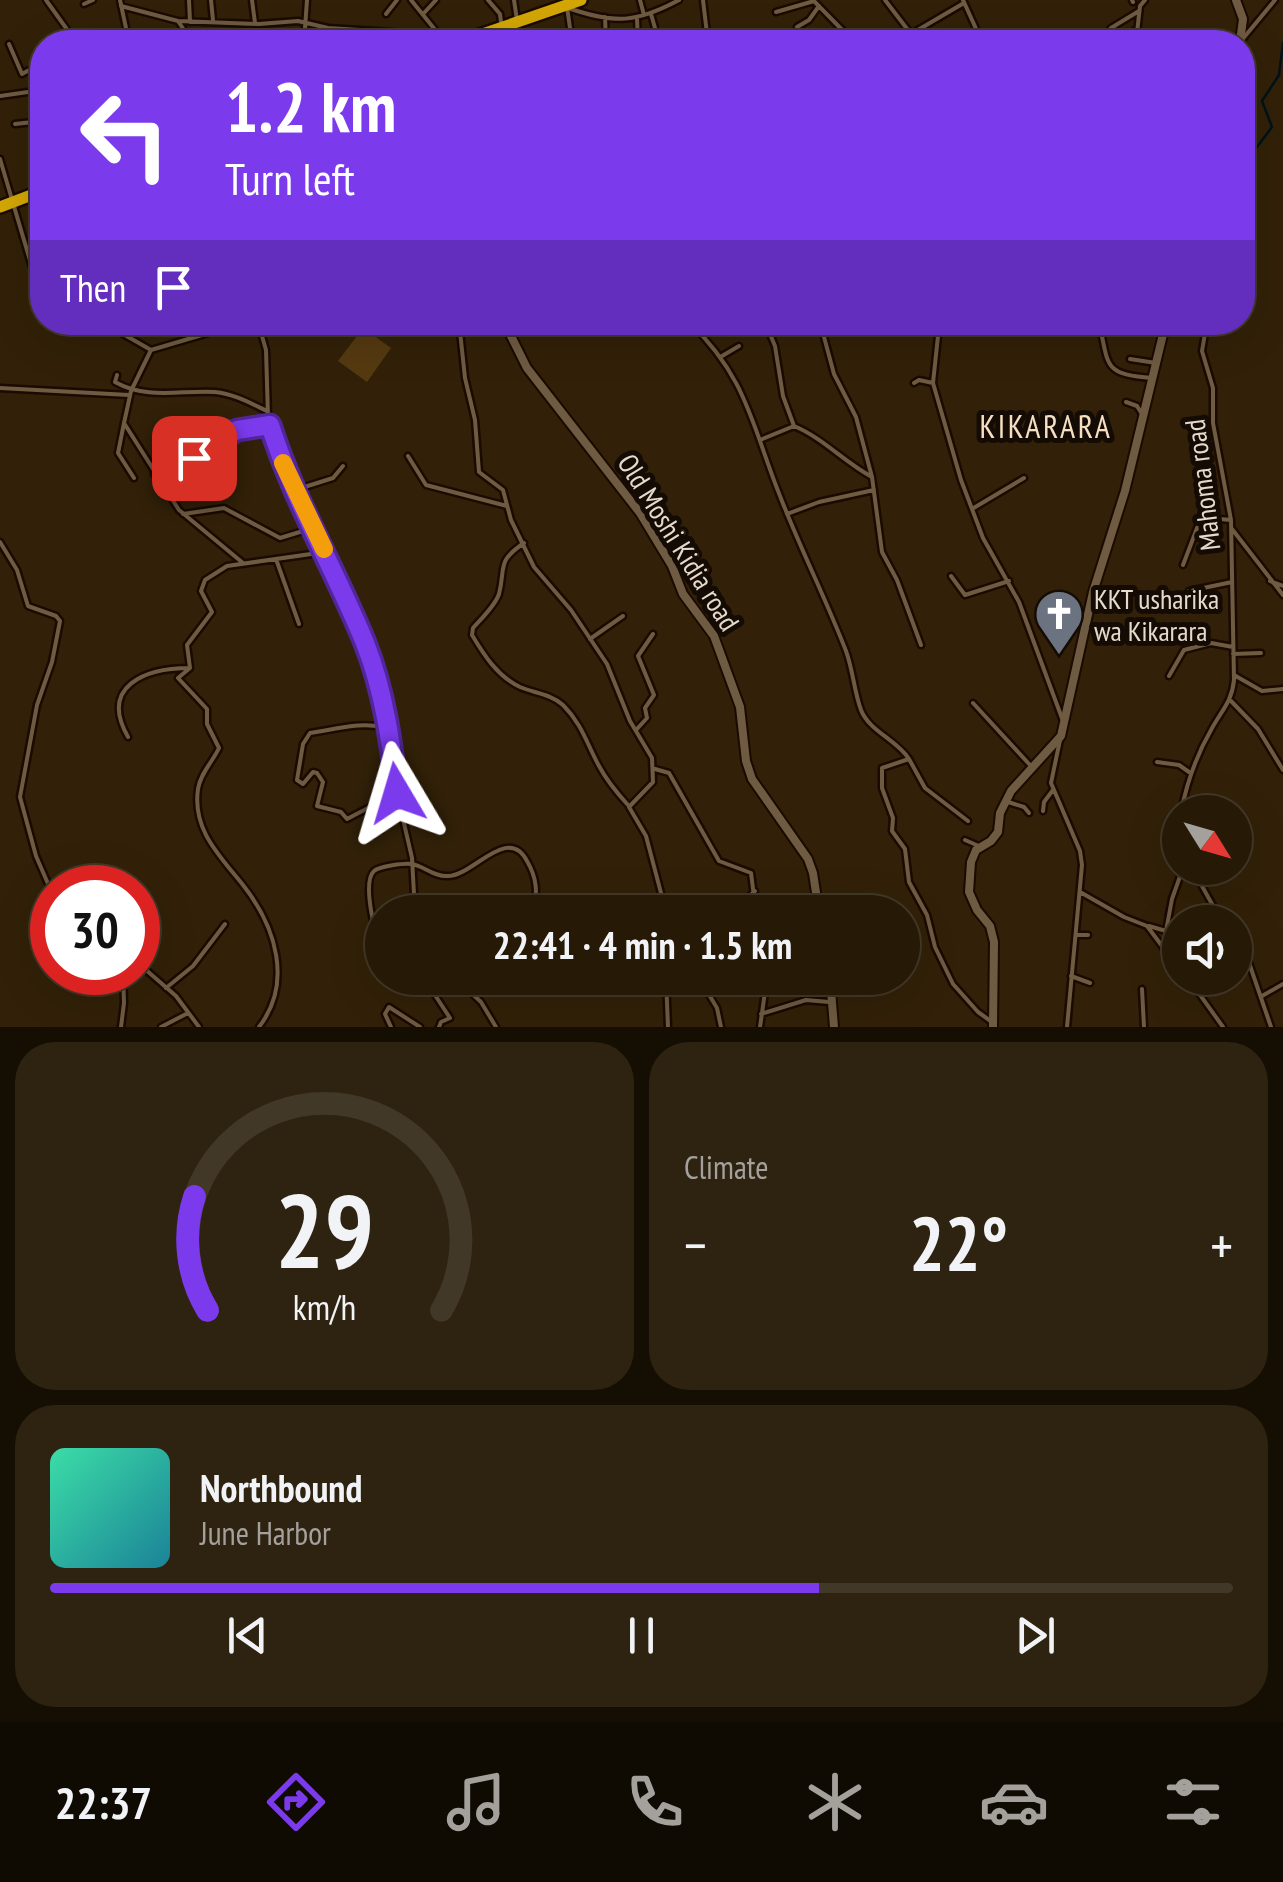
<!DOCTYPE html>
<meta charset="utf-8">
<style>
body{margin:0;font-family:"PT Sans Narrow",sans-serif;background:#2e2210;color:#f1f3f6;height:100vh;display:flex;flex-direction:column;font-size:38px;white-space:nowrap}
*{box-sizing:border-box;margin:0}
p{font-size:32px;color:#a4a09b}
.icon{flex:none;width:55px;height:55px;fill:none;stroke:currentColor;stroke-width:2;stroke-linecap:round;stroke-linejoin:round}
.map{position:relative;height:1027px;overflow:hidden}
.sheet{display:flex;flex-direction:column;gap:15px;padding:15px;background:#150e03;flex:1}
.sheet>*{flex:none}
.banner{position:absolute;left:30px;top:30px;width:1225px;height:305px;border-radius:40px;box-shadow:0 10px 40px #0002,0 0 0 2px #423828;background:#7c3aed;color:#fff;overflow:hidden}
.needle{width:65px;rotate:127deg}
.tools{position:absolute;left:1162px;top:795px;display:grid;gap:20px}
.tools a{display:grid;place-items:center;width:90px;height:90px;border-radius:50%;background:#261906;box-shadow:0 10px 40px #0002,0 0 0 2px #423828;font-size:50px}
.speed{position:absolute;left:30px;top:865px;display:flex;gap:20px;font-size:50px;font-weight:700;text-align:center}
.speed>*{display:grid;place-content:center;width:130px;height:130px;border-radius:50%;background:#261906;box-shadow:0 10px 40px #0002,0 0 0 2px #423828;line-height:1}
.speed .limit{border:15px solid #d22;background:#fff;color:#111}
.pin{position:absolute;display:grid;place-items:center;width:85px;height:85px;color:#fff;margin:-42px;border-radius:20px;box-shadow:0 5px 15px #0006}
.me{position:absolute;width:110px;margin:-55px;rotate:353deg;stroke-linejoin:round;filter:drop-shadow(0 0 8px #0008)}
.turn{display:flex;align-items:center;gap:35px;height:210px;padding:0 30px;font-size:45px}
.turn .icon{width:130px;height:130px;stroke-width:2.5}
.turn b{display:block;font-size:70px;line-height:85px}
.then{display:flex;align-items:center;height:95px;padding:0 30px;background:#0003;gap:20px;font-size:38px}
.big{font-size:75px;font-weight:700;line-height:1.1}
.sheet .widget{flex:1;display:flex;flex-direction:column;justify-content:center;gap:15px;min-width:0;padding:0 35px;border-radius:40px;background:#2e2210}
.sheet .dial{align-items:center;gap:0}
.dial svg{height:260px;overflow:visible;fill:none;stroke:#423828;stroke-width:7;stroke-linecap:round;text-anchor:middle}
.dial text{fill:#f1f3f6;stroke:none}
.song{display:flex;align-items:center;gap:30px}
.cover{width:120px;height:120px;border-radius:15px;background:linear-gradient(135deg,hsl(160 70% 55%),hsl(190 70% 35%))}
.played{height:10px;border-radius:5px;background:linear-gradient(90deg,#7c3aed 65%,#423828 65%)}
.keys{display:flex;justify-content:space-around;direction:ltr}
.heat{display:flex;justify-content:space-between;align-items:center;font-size:55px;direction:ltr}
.sheet .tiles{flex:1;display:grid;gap:15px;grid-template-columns:1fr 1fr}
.widget:last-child{grid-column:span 2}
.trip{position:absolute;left:365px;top:895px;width:555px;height:100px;border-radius:50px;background:#261906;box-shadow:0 10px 40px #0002,0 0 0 2px #423828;font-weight:700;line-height:100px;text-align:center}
.dock{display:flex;height:160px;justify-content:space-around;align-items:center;background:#0f0a02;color:#a4a09b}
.dock .icon{width:70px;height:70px}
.dock .selected{color:#7c3aed}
.dock b{font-size:45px;color:#f1f3f6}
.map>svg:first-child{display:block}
.green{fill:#553a11}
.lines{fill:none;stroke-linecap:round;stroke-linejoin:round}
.stream{stroke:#00121a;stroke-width:2.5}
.street-casing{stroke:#1a0a00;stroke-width:9}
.secondary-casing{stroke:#1a0a00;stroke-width:12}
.highway-casing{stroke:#1a0a00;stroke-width:16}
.street{stroke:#6f5b42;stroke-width:4}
.secondary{stroke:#6f5b42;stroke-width:8}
.highway{stroke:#d2a605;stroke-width:11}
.route-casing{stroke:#51269a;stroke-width:25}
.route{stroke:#7c3aed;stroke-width:18}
.slow{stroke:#f59e0b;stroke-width:18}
.labels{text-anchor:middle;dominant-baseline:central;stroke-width:10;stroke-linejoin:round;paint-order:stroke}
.street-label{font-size:28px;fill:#e6dacc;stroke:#140c04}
.poi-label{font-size:28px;fill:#e6dacc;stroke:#140c04;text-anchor:start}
.quarter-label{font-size:32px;letter-spacing:2.5px;fill:#f5dec1;stroke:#140c04}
</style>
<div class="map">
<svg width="1283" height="1027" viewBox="0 0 1283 1027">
<rect width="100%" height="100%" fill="#322108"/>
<path class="green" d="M363,328L391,348L367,382L338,361Z"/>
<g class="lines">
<path class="stream" d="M1257,147L1272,127L1262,101L1279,75L1283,43"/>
<g class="street-casing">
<path id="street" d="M46,0L76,42
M120,0L129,42
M189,0L190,22
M211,0L213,20
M252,0L255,23
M411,0L445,42
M488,0L500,14L501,22
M514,0L517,20
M640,0L644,15
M703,0L708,42
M813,0L854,42
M885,0L911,34L964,3
M963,0L982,42
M1132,0L1133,2
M84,4L93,0
M121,6L178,21L259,24L298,21L328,28L438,35
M567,7L572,42
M568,8C615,24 636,23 679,0
M776,12L814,1
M424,13L436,0
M386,14L397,0
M651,14L659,42
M605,17L606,42
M637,19L638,42
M178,21L188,36L198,42
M797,27L809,20L819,6
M1081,40L1087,42
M1241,41L1275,0
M304,42L307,0
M507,42L508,29
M934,42L978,33
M1100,42L1111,28L1139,11
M1119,42L1135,30
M1136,42L1140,6L1145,0
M1170,42L1172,33L1204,42
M9,44L22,74L42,63
M0,96L42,90
M15,124L42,121
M0,159L42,301
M54,322H55
M102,322L151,350
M258,322L266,350L268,417L280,456L365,644L381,694L397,793L412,858L415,912
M459,322L465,378L475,420L479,472L503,490L511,520L534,567L571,610L607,664L630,721L652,758L653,782L629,807L646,836L666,912
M689,322C747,377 752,426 780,496C800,548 826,599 846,651C853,670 854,691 861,710C869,731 897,740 909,759L882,768V788L893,818L892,831L905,849L909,882L927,915L935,947L953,984L978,1012L992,1022
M820,322L834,374L856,417L872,477L882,552L897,580L921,645
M935,322L938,336L933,383L961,480L983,538L1019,602L1063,721
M1099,322C1109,367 1103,374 1152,378
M416,328L434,322
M722,356L739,346
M1130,359L1156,363
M117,375L115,382C147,400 180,390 215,392C234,394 250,403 267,411
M914,383L919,380L933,383
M0,388L129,395
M1126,402L1137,406L1142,414
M124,423L118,453L134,478
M794,426C823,438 844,462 872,477
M760,440L794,426L783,396L775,346L765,322
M408,456L426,485L507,506
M154,474L207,451L237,430L270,425
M295,490L333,478L343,466
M972,509L1024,478
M183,514L224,508L280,538L313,528
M787,514L819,502L874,490
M1232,529L1283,595
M0,542L17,570L28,606L56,616L60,621L52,662L37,705L20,797L36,856L52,893
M524,543C496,562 506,567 499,594C495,606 481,619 473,628L472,635C484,655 497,676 520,687C534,693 551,694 563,705C582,724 587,744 599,766C607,781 617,793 628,805
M276,559L299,624
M243,563L179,510L124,423L131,391L151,350L246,322
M1183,565L1199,523L1208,518L1231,520
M951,576L965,595L1009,581
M1270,581L1283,586
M1189,591L1232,582
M590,639L623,616
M1233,654L1261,653
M1234,675L1262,691L1283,689
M1169,676L1184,650L1211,643L1233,647
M1231,701L1258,729L1283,770
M973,703L1030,765
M389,728C361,721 337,729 310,733L303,744L297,780L303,784L313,772L317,773L323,782L317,806L341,812L347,819L395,794
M636,730L647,718L645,708L654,695L638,656L653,634
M128,737C99,686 145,668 190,668
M1060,740L1051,783L1080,851L1082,865L1067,1027
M909,759L925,788L968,821
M1157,762L1179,765L1189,772
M655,769L669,773L719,861L751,873L756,912
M1005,801L1024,807L1029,813
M1043,811L1044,802L1053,790
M1181,812C1187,782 1196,756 1211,730C1221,711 1232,702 1234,680L1231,520L1213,423V388L1202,351L1207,322
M965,840L981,847
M1192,868L1222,922
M1080,892L1124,917L1147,926L1168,954L1180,962
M732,912L755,891
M796,912L801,902L817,896
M1149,926L1166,931L1172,899L1183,868
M1076,935H1088
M1235,938L1245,951L1271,1027
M382,954C377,940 361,883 374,871C380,866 404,863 412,864C424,866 434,877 448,876C473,876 508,824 527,861C537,878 538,893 533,912
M138,963L176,996L199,1027
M1071,976L1090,983
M432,978L433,992L450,1018L441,1022L439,1027
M455,978L481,1002L496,1027
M666,978L668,1027
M699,978L717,1008L721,1027
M1188,978L1223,1027
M166,988L193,966L225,924
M1142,989L1144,1027
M1262,996L1283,984
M761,1014L806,1000L829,1002
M121,1027L124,1003L123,972
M161,1027L188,1013
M259,1027C293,983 276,927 243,885C220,856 192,830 198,789C200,774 213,761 219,748L207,724V709L178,678L190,668L187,645L212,612L201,591L205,580L227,566L325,552
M391,1027L385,1014L389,1007L420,1027
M760,1027L767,978"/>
</g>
<g class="secondary-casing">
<path id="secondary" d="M1236,0L1243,19L1240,42
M504,322L527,368L640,513L672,566L683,594L714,636L740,707L746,761L752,779L808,859L813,873L819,912
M830,978L834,1027
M993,1027L994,942L990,926L977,910L969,892L971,862L976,850L991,841L998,832L1000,813L1011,791L1061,736L1093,592L1125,491L1166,322"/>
</g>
<g class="highway-casing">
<path id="highway" d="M459,42L581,0
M0,207L42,191"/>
</g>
<use href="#street" class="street"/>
<use href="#secondary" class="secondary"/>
<use href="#highway" class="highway"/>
</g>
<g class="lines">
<g class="route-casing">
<path id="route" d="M194,458L237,430L270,425C294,501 335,569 365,643C384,691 391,742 397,793"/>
</g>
<use href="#route" class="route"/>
<path class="slow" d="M283,463L324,549"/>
</g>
<defs>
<g id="church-pin" transform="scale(2.5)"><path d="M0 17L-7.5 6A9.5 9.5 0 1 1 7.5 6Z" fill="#6b7280" stroke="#140c04"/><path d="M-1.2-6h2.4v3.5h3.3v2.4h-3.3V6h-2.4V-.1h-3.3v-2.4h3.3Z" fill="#fff"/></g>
</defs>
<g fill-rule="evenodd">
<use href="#church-pin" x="1059" y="614"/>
</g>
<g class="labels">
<g class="street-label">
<text transform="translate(1202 485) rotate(-97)">Mahoma road</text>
<text transform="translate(679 542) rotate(58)">Old Moshi Kidia road</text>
</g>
<g class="poi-label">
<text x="1094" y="598">KKT usharika<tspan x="1094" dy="32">wa Kikarara</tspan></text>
</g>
<g class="quarter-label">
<text x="1046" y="426">KIKARARA</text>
</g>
</g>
</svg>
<div class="tools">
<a><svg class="needle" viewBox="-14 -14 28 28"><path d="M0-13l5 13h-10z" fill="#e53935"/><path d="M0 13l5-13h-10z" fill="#a4a09b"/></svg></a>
<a><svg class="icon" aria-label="sound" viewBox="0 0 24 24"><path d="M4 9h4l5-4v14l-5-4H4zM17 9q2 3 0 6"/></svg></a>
</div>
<div class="speed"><div class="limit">30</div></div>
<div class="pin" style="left:194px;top:458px;background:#d93025"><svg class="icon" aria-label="arrive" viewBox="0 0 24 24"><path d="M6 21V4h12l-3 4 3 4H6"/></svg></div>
<svg class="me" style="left:397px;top:793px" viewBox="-20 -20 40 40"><path d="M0-17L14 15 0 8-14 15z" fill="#7c3aed" stroke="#fff" stroke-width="4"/></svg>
<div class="trip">22:41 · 4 min · 1.5 km</div>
<div class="banner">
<div class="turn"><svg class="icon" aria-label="left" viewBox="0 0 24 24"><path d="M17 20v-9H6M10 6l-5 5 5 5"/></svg><div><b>1.2 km</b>Turn left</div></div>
<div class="then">Then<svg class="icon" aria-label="arrive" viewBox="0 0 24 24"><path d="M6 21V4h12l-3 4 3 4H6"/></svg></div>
</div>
</div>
<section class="sheet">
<div class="tiles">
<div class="widget dial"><svg viewBox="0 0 100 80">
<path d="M14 69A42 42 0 1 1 86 69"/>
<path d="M14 69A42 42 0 0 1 10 34" stroke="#7c3aed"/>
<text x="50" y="56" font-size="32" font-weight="700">29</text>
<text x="50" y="72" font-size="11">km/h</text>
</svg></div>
<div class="widget"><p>Climate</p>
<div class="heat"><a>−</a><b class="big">22°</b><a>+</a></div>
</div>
<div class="widget">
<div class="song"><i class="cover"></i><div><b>Northbound</b><p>June Harbor</p></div></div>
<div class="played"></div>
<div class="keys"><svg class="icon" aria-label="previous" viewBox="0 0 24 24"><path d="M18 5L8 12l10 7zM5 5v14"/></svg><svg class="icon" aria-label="pause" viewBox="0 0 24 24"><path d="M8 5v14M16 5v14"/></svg><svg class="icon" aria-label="next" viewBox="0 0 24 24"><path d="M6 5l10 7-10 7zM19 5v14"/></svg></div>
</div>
</div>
</section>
<nav class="dock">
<b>22:37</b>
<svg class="icon selected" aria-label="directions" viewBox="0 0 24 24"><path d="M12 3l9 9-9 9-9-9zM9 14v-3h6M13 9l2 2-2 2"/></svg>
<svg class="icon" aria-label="music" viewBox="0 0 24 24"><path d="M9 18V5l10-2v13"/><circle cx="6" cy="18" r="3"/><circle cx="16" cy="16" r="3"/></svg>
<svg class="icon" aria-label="phone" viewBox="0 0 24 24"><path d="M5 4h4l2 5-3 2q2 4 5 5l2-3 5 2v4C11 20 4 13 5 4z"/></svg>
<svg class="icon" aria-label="climate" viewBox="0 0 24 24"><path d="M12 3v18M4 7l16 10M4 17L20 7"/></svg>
<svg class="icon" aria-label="car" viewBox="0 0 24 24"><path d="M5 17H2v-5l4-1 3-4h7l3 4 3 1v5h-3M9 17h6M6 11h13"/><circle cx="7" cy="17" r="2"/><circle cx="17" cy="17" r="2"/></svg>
<svg class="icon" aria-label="filters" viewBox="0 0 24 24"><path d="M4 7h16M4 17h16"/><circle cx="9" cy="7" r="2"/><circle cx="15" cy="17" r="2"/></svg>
</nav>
